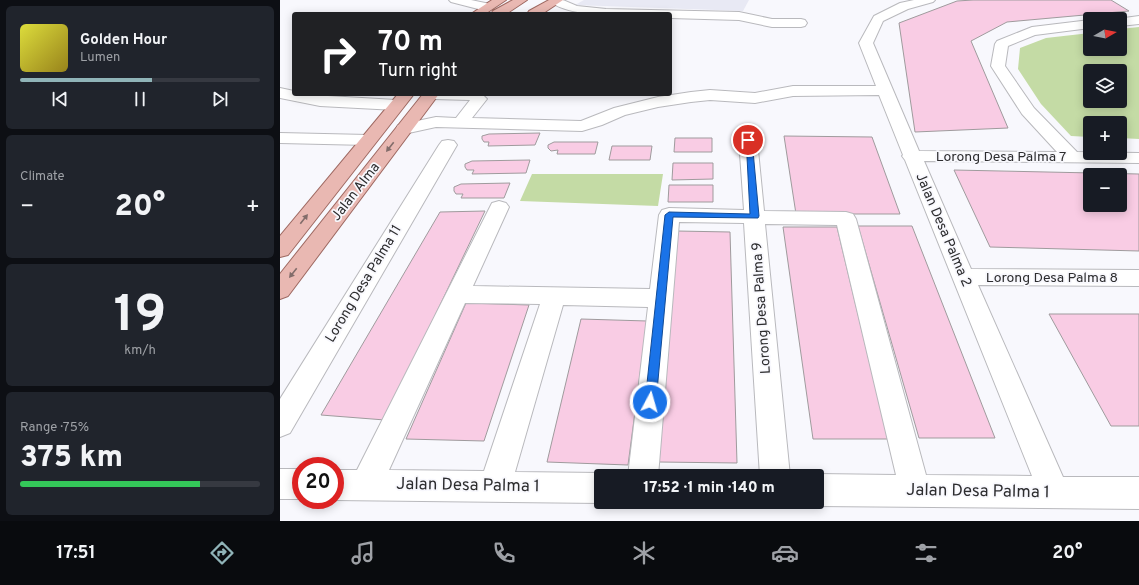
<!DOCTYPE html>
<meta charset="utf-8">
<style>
body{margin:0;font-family:Overpass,sans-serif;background:#20242c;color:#f1f3f6;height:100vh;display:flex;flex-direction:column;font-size:15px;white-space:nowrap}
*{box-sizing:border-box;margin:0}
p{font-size:13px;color:#9ea1a6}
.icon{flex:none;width:22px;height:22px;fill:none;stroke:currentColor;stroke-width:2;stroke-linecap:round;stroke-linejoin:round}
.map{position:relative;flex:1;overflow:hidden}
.drawer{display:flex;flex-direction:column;gap:6px;padding:6px;background:#0d0f14;width:280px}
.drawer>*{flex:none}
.hud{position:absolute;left:12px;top:12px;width:380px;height:84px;border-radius:4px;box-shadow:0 2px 10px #0003;background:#202124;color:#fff;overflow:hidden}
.needle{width:26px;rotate:81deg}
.tools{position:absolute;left:803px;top:12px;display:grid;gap:8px}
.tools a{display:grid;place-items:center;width:44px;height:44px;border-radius:4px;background:#171b24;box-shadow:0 2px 10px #0003;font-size:20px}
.speed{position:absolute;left:12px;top:457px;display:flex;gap:8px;font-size:20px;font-weight:700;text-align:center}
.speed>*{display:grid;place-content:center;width:52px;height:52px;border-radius:50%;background:#171b24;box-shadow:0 2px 10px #0003;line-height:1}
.speed .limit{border:6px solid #d22;background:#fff;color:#111}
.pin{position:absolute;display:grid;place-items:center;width:34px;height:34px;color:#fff;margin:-17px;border:2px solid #fff;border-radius:50%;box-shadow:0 1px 4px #0007}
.me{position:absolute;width:44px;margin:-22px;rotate:6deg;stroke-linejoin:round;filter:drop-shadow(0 0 3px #0008)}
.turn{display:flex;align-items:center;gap:14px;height:84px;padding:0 20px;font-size:18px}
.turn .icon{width:52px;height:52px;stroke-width:2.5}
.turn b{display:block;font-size:28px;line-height:34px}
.big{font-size:30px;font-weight:800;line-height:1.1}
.drawer .card{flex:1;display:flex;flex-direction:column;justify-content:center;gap:6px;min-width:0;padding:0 14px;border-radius:6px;background:#20242c}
.drawer .dial{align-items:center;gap:0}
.dial b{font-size:52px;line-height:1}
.song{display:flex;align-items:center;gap:12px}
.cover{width:48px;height:48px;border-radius:6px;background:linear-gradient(135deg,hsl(60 70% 55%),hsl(50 70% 35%))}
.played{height:4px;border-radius:2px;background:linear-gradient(90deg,#90b4b8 55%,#363941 55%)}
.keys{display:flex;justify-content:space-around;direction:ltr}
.heat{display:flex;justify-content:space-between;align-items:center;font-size:22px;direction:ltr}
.charge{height:6px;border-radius:3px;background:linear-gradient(90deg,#34c759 75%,#363941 0)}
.trip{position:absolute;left:314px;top:469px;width:230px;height:40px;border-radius:4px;background:#171b24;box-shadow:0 2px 10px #0003;font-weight:800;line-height:40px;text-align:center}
.dock{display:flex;height:64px;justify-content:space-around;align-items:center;background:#090b0e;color:#9ea1a6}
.dock .icon{width:28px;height:28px}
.dock .on{color:#90b4b8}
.dock b{font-size:18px;color:#f1f3f6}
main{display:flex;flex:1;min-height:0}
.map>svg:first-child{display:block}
.built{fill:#e8e9f4}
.green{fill:#c4dba5;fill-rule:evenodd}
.building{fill:#f9cce4;stroke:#9f9b9d;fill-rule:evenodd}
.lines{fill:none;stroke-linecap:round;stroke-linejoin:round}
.minor-casing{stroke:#b9b9bd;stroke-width:2}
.major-casing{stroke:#9e6962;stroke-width:2}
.minor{fill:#fff;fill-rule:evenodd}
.major{fill:#e9b8b2;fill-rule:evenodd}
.oneway{fill:#826c6a}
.route{fill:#1a73e8;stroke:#114b97}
.labels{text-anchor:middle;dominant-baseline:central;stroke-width:3.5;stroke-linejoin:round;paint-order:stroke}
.street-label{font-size:14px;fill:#2d2d2f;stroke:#f8f8fd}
.near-street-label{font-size:17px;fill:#2d2d2f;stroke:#f8f8fd}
</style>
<main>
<section class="drawer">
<div class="card">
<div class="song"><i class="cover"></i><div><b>Golden Hour</b><p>Lumen</p></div></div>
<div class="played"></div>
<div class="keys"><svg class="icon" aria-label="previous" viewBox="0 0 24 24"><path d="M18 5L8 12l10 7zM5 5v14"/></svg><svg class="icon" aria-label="pause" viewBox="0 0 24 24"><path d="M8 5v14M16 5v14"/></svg><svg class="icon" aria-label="next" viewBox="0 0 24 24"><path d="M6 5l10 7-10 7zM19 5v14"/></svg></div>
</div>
<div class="card"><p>Climate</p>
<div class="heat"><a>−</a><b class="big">20°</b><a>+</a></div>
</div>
<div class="card dial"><b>19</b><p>km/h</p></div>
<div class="card"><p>Range · 75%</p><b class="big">375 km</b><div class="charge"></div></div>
</section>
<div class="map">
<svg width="859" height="521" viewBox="0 0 859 521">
<rect width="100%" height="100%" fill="#f8f8fd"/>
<path class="built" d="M304,0H469L463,11L295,5Z"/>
<path class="green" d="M859,27V139L840,138V123H810V137L791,136L761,104L738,69L740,48L766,38L810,33V49H840V29ZM810,71H840V101H810Z
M252,174H383L378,206L240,201Z"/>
<path class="building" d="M693,0H831L849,11L727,22L691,41L728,128L635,132L619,23L677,1Z
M260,133L255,145L208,146L209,142H204L202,139V136L209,134Z
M504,136L592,137L620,214H516Z
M395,138H432V152H394Z
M274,142H318L315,154H277L278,150L271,151L268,148V145Z
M332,146H372L370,160H329Z
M250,160L246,173L192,174L194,170H187L185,167V164L192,161Z
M393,163H433V179L392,180Z
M674,170L859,174V251L710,247ZM810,175H840V205H810Z
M230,183L224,198H181L183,194H176L174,191V187L181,184Z
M389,185H433V202H388Z
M205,211L105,420L41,415L160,212Z
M578,226H632L715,438H639Z
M503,227H557L608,439H533Z
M397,231L450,232L457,463L379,462Z
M186,303L249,305L204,441L126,439Z
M769,314H859V426H831Z
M301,319L367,321L348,465L267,462Z"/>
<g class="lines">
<g class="minor-casing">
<path id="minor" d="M169,0H191L210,4L212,7L210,10L206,11L171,2Z
M271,0H283L297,6L326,9L459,12L492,19H521L525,20L527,23L525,26L521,27H492L459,20L390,18V14C358,14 298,20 272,3Z
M634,0H655L653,2L628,9L603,21L593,43L639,151L777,152L742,114L711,66L715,44L717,41L752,27L810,20V28L755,35L728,46L725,66L754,108L797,152L859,153V163L644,161L691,269L859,270V286L698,285L783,477H859V509L537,506L528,502H537V476H533L537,474L616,475L557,225L485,224L510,476H480L464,223L399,222L378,476H348L368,307L283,305L235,472L321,473L329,476H321V502H325L321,503L54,500L55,470H77L212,203L219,201L226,203L229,207L193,286L370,289L379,215L382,210L389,208L464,210L459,140L462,136L468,135L474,136L477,140L484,211L566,212L573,214L576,219L646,475L752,476L625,160L622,156L623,155L599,95L513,96L475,103L430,100L411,102L378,107L345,115L322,125L302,131L156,127L124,134L118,133L116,129L118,125L156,117L176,118L190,100L154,99L149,97L146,94H202L207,99L192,118L301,121L334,108L378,97L411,92L430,90L475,93L513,86H596L579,43L594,16L620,3ZM185,303L260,304L204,471L109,470Z
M859,16V24L840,26V19H837Z
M0,88L14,91V94L116,100L122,102L124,105L122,108L116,110L40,106L0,98Z
M0,133L88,135L94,136L97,140L94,144L88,145L0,143Z
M168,140L174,141L177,145L10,433L0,437V399L159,145L162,141Z
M0,469H21V499H0Z"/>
</g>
<g class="major-casing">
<path id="major" d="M212,0H226L205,14H191Z
M233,0H247L226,14H211L213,11Z
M269,0H283L262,14H247L249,11Z
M118,94H134L8,255L0,257V236Z
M143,94H159L8,296L0,299V274Z"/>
</g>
<use href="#minor" class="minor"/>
<use href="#major" class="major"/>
</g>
<defs><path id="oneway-solid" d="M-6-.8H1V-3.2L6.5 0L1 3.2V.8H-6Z"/></defs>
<g class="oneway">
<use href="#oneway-solid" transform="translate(110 147) rotate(128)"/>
<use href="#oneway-solid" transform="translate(24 219) rotate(-52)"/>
<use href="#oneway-solid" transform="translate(13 273) rotate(128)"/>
</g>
<path class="route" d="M466,138H471L472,140L479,216L478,218L393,217L376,402L374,405L370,407L366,405L365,402L385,215L389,212L470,214Z"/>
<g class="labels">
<g class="street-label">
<text x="721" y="157">Lorong Desa Palma 7</text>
<text transform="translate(76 192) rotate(-52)">Jalan Alma</text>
<text transform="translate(663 230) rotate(67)">Jalan Desa Palma 2</text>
<text x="772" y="278">Lorong Desa Palma 8</text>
<text transform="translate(84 284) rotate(-59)">Lorong Desa Palma 11</text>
<text transform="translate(482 308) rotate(-94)">Lorong Desa Palma 9</text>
</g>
<g class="near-street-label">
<text transform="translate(188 486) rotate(1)">Jalan Desa Palma 1</text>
<text transform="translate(698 492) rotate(1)">Jalan Desa Palma 1</text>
</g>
</g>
</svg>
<div class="tools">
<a><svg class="needle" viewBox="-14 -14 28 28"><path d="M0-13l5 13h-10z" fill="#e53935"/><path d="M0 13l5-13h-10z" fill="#9ea1a6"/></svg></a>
<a><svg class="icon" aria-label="layers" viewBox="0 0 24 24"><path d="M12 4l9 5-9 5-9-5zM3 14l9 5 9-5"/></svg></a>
<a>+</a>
<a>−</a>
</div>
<div class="speed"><div class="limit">20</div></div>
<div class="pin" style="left:468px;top:140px;background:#d93025"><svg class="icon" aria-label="arrive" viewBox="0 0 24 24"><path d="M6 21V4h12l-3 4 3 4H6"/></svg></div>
<svg class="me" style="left:370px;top:402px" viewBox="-20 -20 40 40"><circle r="17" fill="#1a73e8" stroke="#fff" stroke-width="3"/><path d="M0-11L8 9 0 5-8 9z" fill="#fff"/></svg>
<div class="trip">17:52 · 1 min · 140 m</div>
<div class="hud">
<div class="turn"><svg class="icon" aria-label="right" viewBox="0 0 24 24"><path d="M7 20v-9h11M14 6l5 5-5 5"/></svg><div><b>70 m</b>Turn right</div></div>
</div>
</div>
</main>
<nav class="dock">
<b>17:51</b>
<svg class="icon on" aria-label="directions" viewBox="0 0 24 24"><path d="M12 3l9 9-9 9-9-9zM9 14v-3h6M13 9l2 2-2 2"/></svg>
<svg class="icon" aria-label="music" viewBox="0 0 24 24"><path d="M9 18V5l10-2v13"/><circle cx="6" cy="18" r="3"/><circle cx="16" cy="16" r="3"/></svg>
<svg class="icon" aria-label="phone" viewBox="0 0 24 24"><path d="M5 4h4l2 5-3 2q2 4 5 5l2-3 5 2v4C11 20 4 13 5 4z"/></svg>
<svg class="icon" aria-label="climate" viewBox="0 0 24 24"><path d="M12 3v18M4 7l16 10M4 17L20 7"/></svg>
<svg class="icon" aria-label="car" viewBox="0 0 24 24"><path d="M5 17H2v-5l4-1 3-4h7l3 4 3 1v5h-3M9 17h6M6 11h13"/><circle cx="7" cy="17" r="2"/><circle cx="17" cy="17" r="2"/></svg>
<svg class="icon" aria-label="filters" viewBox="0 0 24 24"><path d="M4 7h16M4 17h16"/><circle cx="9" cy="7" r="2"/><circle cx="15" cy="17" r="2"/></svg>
<b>20°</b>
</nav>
